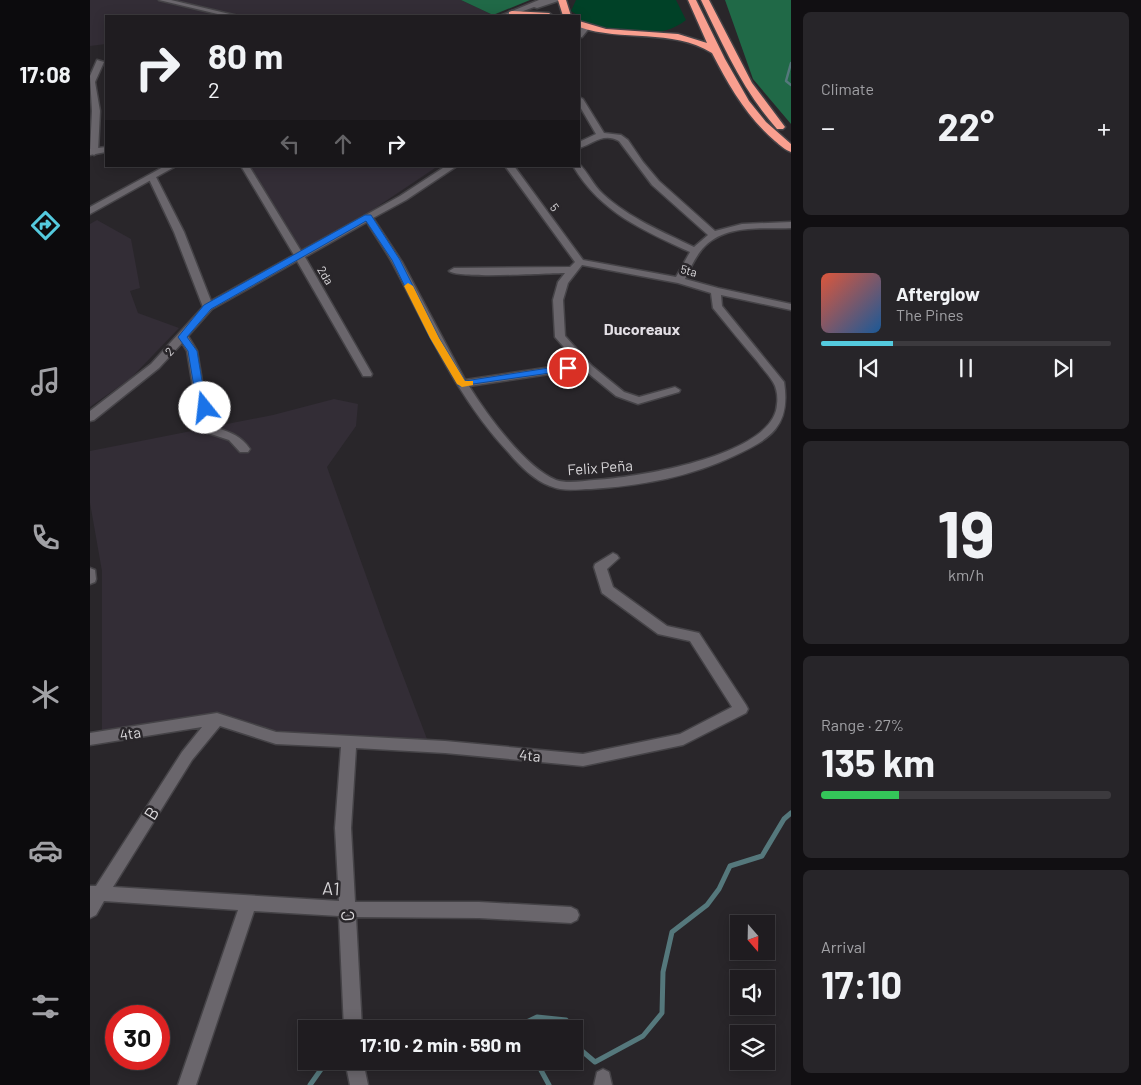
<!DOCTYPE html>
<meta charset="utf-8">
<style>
body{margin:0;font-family:Barlow,sans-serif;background:#272529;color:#f1f3f6;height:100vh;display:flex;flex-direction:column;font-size:19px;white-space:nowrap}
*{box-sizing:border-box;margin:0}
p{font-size:16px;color:#a1a1a5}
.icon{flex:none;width:28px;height:28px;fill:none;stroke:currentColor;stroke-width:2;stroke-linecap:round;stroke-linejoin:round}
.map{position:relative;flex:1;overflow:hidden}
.side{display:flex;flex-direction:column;gap:12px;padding:12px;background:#110f12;width:350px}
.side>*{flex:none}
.top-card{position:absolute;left:15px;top:15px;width:475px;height:152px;border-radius:0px;box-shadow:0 2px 12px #0003,0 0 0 1px #3c3a3e;background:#1f1c20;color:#f1f3f6;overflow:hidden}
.needle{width:32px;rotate:160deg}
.buttons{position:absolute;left:640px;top:915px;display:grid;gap:10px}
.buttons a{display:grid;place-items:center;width:45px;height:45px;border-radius:0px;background:#1f1c20;box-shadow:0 2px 12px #0003,0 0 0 1px #3c3a3e;font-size:25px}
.speed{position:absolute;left:15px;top:1005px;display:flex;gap:10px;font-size:25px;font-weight:700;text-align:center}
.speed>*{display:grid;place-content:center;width:65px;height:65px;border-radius:50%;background:#1f1c20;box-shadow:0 2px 12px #0003,0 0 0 1px #3c3a3e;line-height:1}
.speed .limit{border:8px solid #d22;background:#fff;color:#111}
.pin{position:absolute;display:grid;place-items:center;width:42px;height:42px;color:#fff;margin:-21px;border:2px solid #fff;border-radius:50%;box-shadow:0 1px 5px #0007}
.me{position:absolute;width:55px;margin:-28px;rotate:344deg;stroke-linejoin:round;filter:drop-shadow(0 0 4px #0008)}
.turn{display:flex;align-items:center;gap:18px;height:105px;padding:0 20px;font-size:22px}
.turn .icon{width:65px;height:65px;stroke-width:2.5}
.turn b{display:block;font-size:35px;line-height:42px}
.lanes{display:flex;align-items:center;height:48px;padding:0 20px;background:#0003;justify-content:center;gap:25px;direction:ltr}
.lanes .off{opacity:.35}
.big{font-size:38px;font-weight:700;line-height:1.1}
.side .card{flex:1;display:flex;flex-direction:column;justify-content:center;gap:8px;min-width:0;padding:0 18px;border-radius:8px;background:#272529}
.side .dial{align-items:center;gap:0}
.dial b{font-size:65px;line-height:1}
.song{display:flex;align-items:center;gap:15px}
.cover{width:60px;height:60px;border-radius:8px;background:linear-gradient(135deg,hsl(10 70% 55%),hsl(210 70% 35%))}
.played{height:5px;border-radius:2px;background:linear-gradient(90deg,#54cade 25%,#3c3a3e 25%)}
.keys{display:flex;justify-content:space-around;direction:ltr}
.heat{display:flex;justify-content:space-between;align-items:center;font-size:28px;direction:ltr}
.charge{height:8px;border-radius:4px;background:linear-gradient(90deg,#34c759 27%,#3c3a3e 0)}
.trip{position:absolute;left:208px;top:1020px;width:285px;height:50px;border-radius:0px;background:#1f1c20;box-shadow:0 2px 12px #0003,0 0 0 1px #3c3a3e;font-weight:700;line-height:50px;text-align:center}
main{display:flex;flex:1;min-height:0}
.menu{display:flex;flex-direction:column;width:90px;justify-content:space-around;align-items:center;background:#0c0b0d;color:#a1a1a5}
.menu .icon{width:35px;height:35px}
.menu .active{color:#54cade}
.menu b{font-size:22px;color:#f1f3f6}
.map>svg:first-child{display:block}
.built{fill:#332d36}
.green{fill:#004127}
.forest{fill:#206947}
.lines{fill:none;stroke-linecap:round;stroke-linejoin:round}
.stream-far1{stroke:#55787c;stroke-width:2.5}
.stream{stroke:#55787c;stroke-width:5}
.minor-casing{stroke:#454347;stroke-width:3}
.tertiary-casing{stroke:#454347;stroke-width:3}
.secondary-casing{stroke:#454347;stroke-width:3}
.motorway-casing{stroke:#454347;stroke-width:3}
.minor{fill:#6a666c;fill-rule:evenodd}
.tertiary{fill:#6a666c;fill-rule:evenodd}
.secondary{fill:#6a666c;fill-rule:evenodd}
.motorway{fill:#f99f8f;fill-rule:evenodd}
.route{fill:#1a73e8;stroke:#114b97}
.slow{fill:#f59e0b}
.labels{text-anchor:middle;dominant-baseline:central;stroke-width:5;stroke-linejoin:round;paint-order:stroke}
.far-street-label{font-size:12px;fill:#d9d7da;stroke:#29262a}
.street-label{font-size:15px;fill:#d9d7da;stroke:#29262a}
.neighbourhood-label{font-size:16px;font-weight:bold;fill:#e3dfe5;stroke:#29262a}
.near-street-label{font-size:18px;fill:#d9d7da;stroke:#29262a}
</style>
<main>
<nav class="menu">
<b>17:08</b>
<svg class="icon active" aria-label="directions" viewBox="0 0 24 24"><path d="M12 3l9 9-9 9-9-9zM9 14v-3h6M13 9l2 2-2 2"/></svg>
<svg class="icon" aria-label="music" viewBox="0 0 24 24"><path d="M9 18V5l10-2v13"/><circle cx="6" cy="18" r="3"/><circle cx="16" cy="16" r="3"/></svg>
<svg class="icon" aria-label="phone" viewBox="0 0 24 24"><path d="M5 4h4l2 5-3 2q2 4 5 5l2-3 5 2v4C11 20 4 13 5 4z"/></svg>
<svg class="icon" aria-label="climate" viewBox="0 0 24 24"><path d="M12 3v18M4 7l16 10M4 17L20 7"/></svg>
<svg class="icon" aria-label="car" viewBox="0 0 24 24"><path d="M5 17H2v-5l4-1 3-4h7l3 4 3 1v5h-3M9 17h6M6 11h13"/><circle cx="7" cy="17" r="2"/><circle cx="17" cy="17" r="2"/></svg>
<svg class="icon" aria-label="filters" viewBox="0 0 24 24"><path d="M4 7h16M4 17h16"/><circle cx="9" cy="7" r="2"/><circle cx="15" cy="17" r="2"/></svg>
</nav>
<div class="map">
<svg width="701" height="1085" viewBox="0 0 701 1085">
<rect width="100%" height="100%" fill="#29262a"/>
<path class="built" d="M0,0H371L403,15L16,16V44L0,46Z
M160,166H348L275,215L212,251Z
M7,220L41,239L50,288L40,291L48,313L89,328L41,378L0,407V224Z
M244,399L268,404L266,426L237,467L296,631L337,739L196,734L130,713L12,733V571L0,503V451L183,415Z"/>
<path class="green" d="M486,0H586L596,20C567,43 523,32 491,21L489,16L481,11Z"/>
<path class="forest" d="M371,0H440L403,15Z
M635,0H701V124L663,79Z"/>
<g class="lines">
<path class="stream-far1" d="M701,63L696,81L701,85"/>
<path class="stream" d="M422,1029L447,1017L476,1020L482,1029
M484,1031L485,1045L505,1062L553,1036L572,1013L573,972L582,932L617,905L629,889L640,866L672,856L694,819L701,813
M281,1061L288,1063L293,1061
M446,1061L459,1085
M220,1085L232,1068L255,1061"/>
<g class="minor-casing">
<path id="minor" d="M69,0H81L148,16H136Z
M493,25L500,27L492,37H489V31Z
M7,60L14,62L5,82L10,111L8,152L4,155L0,152L2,111L0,76Z
M489,97L493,99L514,133L531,135L538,140L553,162L569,181L625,231L652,224L701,222V228C673,229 637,224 615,246C606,255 601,267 595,279L628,288L701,304V310L631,295L632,306L694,382C701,427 680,439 644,456C600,477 550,486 501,489C488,489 473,492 460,486C444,480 430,466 419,453C367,398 338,330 303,264C295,249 285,236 277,222L215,257L282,374L281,376H273L272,374L207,261L122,309L98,336L107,351L113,387L127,428C142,433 151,436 160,449L158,452H150L139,440L118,433L116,430L103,387L97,351L92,343L69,368L4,420L0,421V411L61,364L113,307L84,232L58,177L62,174L66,177L94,232L121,301L204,255L151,166H159L211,251L310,196L356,166H367L316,200L283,218L312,262L375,380L488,363L465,337L463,300L468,282L475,273C457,273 369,279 359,271L364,268L480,267L485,262L415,166H424L493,260L586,277L600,252C553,230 511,213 483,166H489V164C498,172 503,185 513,194C539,218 573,232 604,247L618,235L562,185L529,141C513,132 503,144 489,148V142L506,134L489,105ZM492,265L588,283L621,293L623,308C638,326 652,344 667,361C672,368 679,375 683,382C687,388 688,398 687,404C685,456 544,478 504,480C493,481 477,484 466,480C435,467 397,415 379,386L493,369L526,396L548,404L589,392L590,390L585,387L549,397L534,392L502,366L475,336L473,300L478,283Z
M523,553L527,555L529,558L517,569L523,587L577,626L609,633L656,705L658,709L656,713L593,745L493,766L355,753L266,748L261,828L265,902H389L481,907L487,910L489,915L487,920L481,923L389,918L266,917L272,1029H254L249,916L164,911L106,1085H88L148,910L14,901L6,915L0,918V886H6L92,752L112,727L0,745V733L127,713L186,732L355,741L493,754L590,734L642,707L600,641L568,634L512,593L504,567L505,564ZM130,726L186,744L251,747L245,828L249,901L23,887L102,760Z
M0,568L5,570L6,579L5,582L0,584Z
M255,1061H273L278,1085H260Z
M513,1069L519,1072L522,1085H504L507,1072Z"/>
</g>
<g class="tertiary-casing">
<path id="tertiary" d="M16,147V152L0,155V149Z"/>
</g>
<g class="secondary-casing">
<path id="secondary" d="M449,0H471L447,8L444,7L420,16H410Z
M75,166H86L0,214V207Z"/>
</g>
<g class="motorway-casing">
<path id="motorway" d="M468,0H476L481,16H473Z
M598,0H606L635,59L659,101L676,122L701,144V152C695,150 690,145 685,141C657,117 639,86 622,53C582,28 532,42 489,27V21L516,29L588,34L617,43Z
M611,0H619L662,83L695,127L693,129H687C653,91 633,45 611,0Z
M422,11L459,13L463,16H419V12Z"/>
</g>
<use href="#minor" class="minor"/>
<use href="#tertiary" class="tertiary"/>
<use href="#secondary" class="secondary"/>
<use href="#motorway" class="motorway"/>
</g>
<path class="route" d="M275,215H281L310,260L349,338L375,381L478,365L482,368L481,370L369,386L340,338L302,260L276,221L121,309L97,337L107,351L113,387L120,408L115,411L111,410L104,387L98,351L88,337L114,305Z"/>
<path class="slow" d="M318,283L323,286L349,338L375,381H383V385L372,387L367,384L340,338L314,286Z"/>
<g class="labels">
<g class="far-street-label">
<text transform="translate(465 207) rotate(54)">5</text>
<text transform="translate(599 270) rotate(15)">5ta</text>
<text transform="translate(236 275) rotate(59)">2da</text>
<text transform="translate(79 351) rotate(-46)">2</text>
</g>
<g class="street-label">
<text transform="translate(510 467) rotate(-4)">Felix Peña</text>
<text transform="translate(40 733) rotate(-9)">4ta</text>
<text transform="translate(440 755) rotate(5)">4ta</text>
</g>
<g class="neighbourhood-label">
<text x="552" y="328">Ducoreaux</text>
</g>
<g class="near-street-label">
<text transform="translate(61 813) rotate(-58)">B</text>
<text transform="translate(241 888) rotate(3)">A1</text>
<text transform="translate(257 916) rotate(-93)">C</text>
</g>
</g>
</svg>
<div class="buttons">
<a><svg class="needle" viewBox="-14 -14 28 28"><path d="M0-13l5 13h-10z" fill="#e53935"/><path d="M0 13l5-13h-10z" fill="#a1a1a5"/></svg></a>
<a><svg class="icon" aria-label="sound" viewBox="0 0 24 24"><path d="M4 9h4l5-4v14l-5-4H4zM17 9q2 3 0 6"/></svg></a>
<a><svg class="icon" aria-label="layers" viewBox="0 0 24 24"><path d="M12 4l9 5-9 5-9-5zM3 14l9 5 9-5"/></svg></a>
</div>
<div class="speed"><div class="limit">30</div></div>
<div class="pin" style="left:478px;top:368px;background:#d93025"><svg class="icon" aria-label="arrive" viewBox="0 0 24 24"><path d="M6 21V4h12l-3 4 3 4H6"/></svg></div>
<svg class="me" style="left:115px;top:408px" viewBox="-20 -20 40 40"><circle r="19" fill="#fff"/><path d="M0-13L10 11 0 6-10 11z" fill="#1a73e8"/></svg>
<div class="trip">17:10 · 2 min · 590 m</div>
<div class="top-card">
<div class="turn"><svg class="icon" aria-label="right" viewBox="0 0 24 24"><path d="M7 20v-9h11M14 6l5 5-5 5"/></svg><div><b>80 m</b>2</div></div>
<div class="lanes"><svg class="icon off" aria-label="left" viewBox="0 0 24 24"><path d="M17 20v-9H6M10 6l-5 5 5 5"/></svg><svg class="icon off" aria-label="ahead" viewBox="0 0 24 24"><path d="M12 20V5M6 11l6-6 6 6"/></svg><svg class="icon" aria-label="right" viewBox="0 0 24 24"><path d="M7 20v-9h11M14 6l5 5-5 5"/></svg></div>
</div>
</div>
<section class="side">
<div class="card"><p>Climate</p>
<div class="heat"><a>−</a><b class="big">22°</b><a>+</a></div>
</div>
<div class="card">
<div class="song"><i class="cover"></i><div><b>Afterglow</b><p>The Pines</p></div></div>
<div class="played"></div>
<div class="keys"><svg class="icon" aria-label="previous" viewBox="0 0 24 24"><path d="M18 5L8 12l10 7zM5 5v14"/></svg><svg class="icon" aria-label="pause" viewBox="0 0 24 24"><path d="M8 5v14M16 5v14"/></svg><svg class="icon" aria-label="next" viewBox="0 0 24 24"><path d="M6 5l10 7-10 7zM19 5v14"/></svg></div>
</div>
<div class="card dial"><b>19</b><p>km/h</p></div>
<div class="card"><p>Range · 27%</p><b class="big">135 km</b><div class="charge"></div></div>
<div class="card"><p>Arrival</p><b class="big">17:10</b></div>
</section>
</main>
